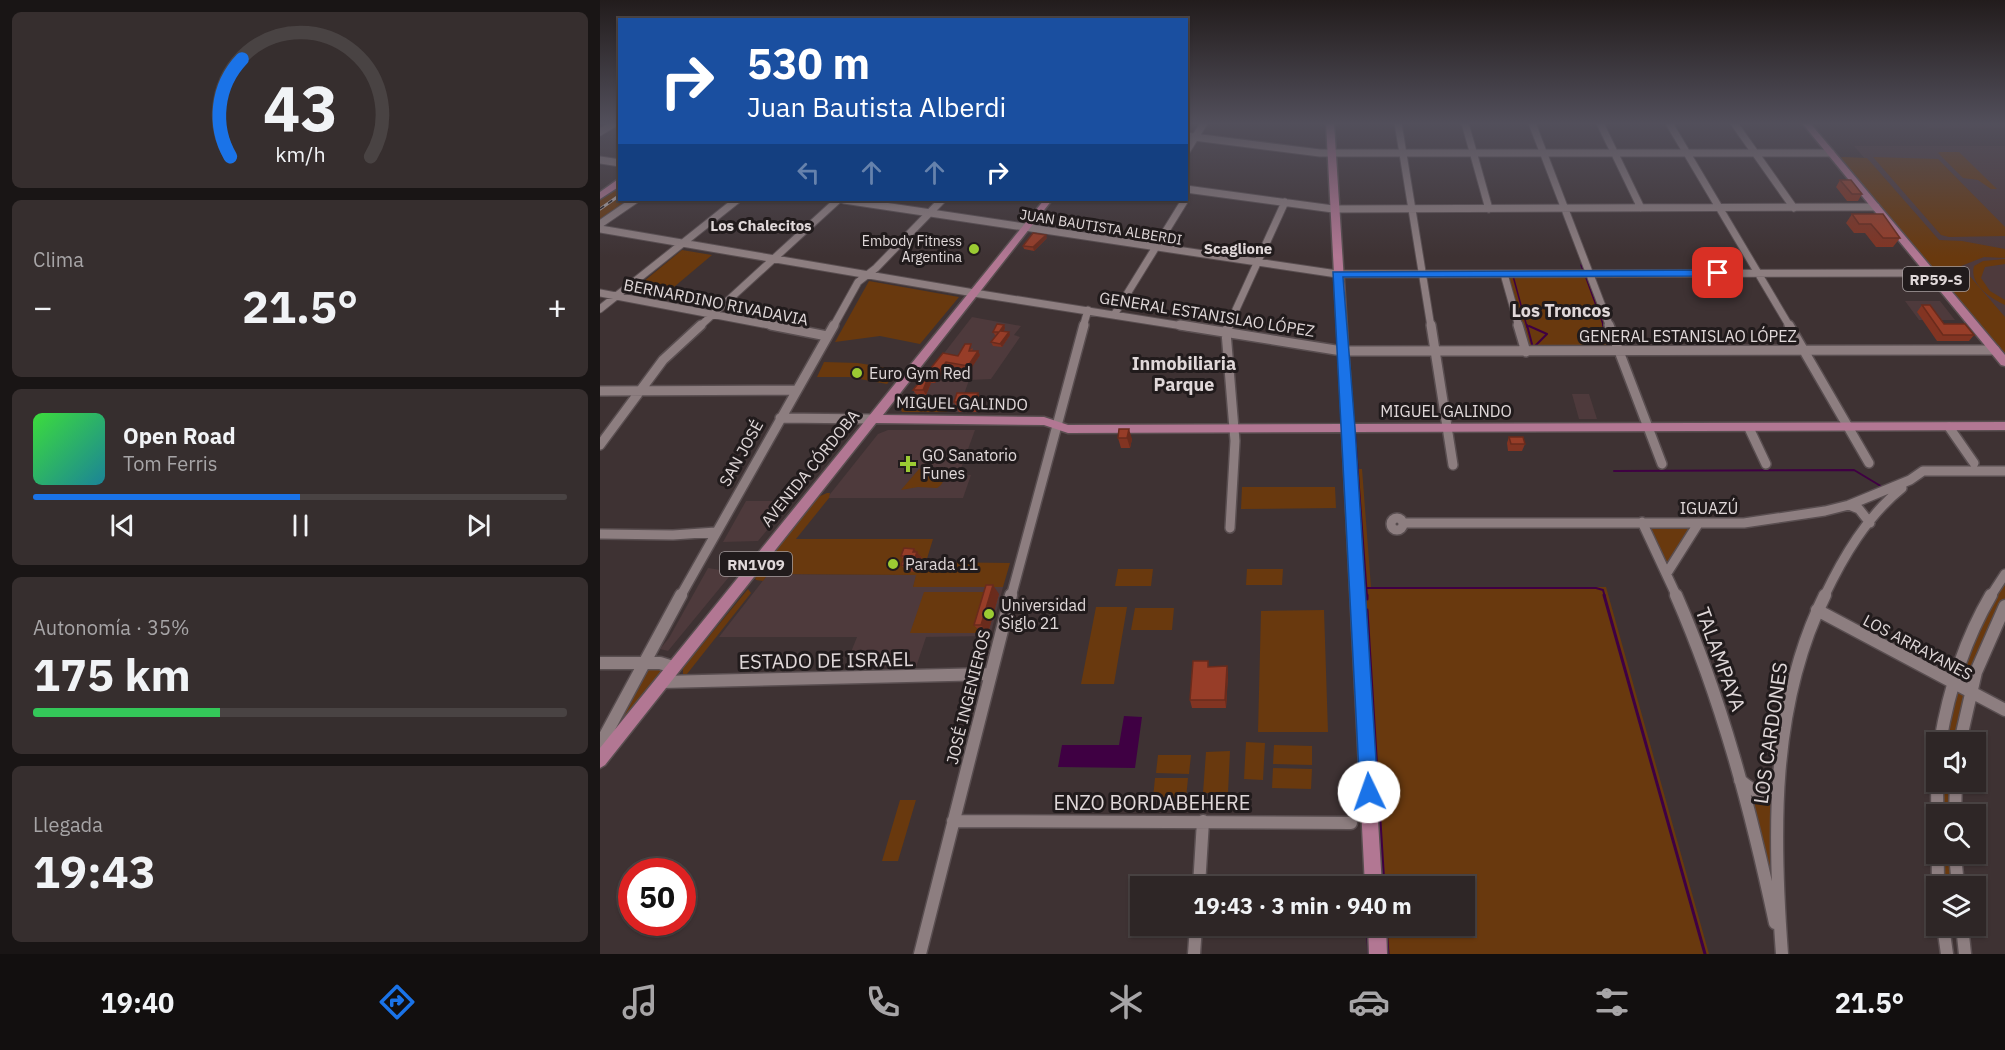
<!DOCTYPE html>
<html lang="es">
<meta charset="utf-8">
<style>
body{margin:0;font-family:"IBM Plex Sans",sans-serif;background:#362e2e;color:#f1f3f6;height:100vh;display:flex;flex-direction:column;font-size:22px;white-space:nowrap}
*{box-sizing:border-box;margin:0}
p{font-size:20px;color:#a7a5a7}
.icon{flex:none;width:33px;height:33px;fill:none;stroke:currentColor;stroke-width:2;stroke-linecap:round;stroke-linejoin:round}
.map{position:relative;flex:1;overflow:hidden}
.drawer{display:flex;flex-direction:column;gap:12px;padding:12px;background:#191515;width:600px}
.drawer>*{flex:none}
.banner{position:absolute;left:18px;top:18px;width:570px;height:183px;border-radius:0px;box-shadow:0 2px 4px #0004,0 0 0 2px #494343;background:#1a4fa0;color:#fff;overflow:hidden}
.controls{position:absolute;left:1326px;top:732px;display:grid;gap:12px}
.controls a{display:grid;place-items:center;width:60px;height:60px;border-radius:0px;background:#2e2626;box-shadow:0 2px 4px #0004,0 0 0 2px #494343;font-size:30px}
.speed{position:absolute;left:18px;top:858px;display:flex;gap:12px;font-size:30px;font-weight:700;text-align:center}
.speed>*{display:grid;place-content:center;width:78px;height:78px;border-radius:50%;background:#2e2626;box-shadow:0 2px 4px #0004,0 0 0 2px #494343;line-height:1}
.speed .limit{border:9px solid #d22;background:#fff;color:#111}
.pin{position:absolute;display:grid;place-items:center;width:51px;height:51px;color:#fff;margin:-26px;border-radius:12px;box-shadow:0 3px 9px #0006}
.me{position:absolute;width:66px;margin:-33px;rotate:357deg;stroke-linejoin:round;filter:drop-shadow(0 0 4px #0008)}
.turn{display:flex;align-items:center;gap:21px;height:126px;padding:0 30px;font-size:27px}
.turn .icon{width:78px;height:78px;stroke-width:2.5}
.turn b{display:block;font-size:42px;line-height:51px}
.lanes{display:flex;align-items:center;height:57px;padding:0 30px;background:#0003;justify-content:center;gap:30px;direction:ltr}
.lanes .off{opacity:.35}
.big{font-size:45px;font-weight:700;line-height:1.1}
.drawer .tile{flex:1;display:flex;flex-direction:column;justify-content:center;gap:9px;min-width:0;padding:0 21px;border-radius:9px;background:#362e2e}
.drawer .dial{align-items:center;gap:0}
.dial svg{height:156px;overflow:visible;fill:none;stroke:#494343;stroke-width:7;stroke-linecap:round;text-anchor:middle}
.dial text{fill:#f1f3f6;stroke:none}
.song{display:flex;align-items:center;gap:18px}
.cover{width:72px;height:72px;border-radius:9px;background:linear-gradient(135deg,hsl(120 70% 55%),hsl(190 70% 35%))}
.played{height:6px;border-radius:3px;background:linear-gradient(90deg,#1a73e8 50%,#494343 50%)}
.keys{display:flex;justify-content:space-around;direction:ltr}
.heat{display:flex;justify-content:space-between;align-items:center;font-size:33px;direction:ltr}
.charge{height:9px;border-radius:4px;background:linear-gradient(90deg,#34c759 35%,#494343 0)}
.trip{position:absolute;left:530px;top:876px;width:345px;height:60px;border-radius:0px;background:#2e2626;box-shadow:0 2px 4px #0004,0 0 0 2px #494343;font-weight:700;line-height:60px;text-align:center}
.tab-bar{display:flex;height:96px;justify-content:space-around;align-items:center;background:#120f0f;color:#a7a5a7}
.tab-bar .icon{width:42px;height:42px}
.tab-bar .active{color:#1a73e8}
.tab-bar b{font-size:27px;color:#f1f3f6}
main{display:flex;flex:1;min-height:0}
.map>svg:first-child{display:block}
.built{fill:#4e3a3c}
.green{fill:#69390e}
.water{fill:#3f0043}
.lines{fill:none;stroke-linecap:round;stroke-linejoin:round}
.stream-far2{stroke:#3f0043;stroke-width:1.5}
.stream-far1{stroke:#3f0043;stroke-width:2}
.stream{stroke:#3f0043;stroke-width:3}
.minor-far2-casing{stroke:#594e50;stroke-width:9}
.minor-far1-casing{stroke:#594e50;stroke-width:12}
.minor-casing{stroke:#594e50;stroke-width:15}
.major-casing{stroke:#594e50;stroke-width:3}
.minor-far2{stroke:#8d7e80;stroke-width:7}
.minor-far1{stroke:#8d7e80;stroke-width:9}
.minor{stroke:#8d7e80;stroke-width:12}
.major{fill:#b27793;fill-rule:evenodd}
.rail-casing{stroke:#b2a9aa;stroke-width:3}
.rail{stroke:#211b1c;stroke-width:1.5;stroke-dasharray:5;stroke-linecap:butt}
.wall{fill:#823422}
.shaded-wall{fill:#6a2b1c}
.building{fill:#973d28;stroke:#6a2b1c;stroke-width:1.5}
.route{fill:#1a73e8;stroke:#114b97;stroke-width:1.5}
.poi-dot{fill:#9bcb33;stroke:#211b1c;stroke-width:2}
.labels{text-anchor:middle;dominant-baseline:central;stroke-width:6;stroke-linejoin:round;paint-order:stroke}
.far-street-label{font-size:14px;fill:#e0d8d9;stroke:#211b1c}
.far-poi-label{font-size:14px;fill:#e0d8d9;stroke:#211b1c;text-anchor:end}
.far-neighbourhood-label{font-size:15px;font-weight:bold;fill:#e0d8d9;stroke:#211b1c}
.shield{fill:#211b1c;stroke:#a79fa0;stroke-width:1.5}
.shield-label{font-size:15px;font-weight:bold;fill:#e0d8d9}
.street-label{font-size:16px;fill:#e0d8d9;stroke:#211b1c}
.poi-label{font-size:16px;fill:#e0d8d9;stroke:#211b1c;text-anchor:start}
.neighbourhood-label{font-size:18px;font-weight:bold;fill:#e0d8d9;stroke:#211b1c}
.near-street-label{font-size:20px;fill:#e0d8d9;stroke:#211b1c}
</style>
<main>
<section class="drawer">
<div class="tile dial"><svg viewBox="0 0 100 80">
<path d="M14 69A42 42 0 1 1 86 69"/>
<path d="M14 69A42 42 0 0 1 20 19" stroke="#1a73e8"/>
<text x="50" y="56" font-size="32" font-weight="700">43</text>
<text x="50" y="72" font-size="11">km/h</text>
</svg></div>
<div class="tile"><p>Clima</p>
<div class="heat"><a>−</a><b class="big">21.5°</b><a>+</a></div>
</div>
<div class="tile">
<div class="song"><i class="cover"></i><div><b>Open Road</b><p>Tom Ferris</p></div></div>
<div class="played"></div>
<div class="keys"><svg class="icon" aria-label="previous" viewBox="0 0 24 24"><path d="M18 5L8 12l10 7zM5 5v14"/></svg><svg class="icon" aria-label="pause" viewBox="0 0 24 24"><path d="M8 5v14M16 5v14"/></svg><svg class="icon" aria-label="next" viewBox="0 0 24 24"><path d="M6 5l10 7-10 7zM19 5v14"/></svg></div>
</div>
<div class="tile"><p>Autonomía · 35%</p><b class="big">175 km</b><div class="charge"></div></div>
<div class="tile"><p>Llegada</p><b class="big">19:43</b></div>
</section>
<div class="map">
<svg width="1405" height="954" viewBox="0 0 1405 954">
<rect width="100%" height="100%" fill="#3e3233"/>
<path class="built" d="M1322,123H1405V128H1328Z
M1254,146H1405V322Z
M1305,301H1340L1355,320H1319Z
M372,317L421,326L414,335L420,337L391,379L369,380L361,403L379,412H302L301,409Z
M972,394H989L997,419H979Z
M288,430H375L359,474L371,475L363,498H227L278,434Z
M146,501H191L158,541L123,542Z
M108,568L133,572L68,651L60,649L69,638Z
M168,574L317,575L313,587H403L390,636L326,637L316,667H245L257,637H119Z"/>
<path class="green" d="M1340,152H1359L1397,189H1391L1378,180L1363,178L1338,153Z
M1243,157L1267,158L1339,240L1362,241L1405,249V258L1384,257L1361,266L1405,317V357L1239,158Z
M1273,157L1338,159L1405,227V236L1349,237L1341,235Z
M19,182L20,200H35L0,224V196Z
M82,250L112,255L74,287L43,282Z
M1405,259V264L1385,267L1381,278L1390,291L1405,300V305C1391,298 1369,285 1374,266L1383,261Z
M987,276L1013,347H928L909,277Z
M269,281L359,297L320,344L280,336L235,342Z
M224,362L258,363L299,370L287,384L249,377H217Z
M312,394L321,395V397H315L311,406H350L347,412H302L301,409Z
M319,469L337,472L335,476L345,478L341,485L337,488L318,487L301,490Z
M751,469H762L771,587H1006L1109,954H778L777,926H864V886H774Z
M642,487H735L736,508L641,509Z
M227,493H230L229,498L196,539H333L326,562L410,563L403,587H313L316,575L168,574L163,581L156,580L155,578L166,565L175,566L177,562L170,559L171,556L218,497Z
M1042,522L1098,524L1067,573Z
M518,569H553L551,586H515Z
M647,569H683L682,585H646Z
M1405,574V606L1393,627L1360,742H1340L1352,682Z
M148,589L151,593L87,674H83V668Z
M324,592H389L378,633H310Z
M496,607H527L514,684H481Z
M535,608H574L572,630H531Z
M724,610L728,732H658L661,611Z
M49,668L62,669L63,671L17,727V723Z
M646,742L665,743L663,780L644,779Z
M674,745L712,746V765L673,764Z
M630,751L628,793H603L606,752Z
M558,755H591L589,774L556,773Z
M673,768L712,769L711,789L672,788Z
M555,778H588L586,799L553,798Z
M1337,782H1356L1355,814H1336V854H1355L1358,886H1338L1336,842Z
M1178,786L1182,954L1148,788Z
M300,800H316L298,861H282Z"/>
<path class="water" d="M524,716L542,717L535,768L458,767L462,745H519Z"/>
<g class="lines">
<path class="stream-far2" d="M981,265L983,270
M985,275L997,308
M913,276L927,327
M998,310L1004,327"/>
<path class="stream-far1" d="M927,325L933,348
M1003,325L1010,346
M929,326L947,334L933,348
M755,433L767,597
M1014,471L1254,470L1284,488
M766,588H996L1003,590L1005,597"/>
<path class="stream" d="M767,595V599
M1004,595L1105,954
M767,610L784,886
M767,926L769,954
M786,926L788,954"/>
<g class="minor-far2-casing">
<path id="minor-far2" d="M798,123L831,327
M865,123L889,209
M932,123L1010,327
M1000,123L1041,208
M1069,123L1190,327
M1134,123L1194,208
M0,132L15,123
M586,136L720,153H1231
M586,152L604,123
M0,160L20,163
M586,189L733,209L1276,207
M244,200L737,274L1331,273
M0,224L35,200
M0,229L374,293L589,327
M904,274L919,327
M0,293L179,327
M0,309L137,200
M514,315L585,200
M99,327L238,200
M233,327L258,282L276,268L342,200
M483,327L488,310
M628,327L685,202"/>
</g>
<g class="minor-far1-casing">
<path id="minor-far1" d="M171,325L227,336
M580,325L742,351L1395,350
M629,325L626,332L635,441L630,528
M831,325L853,465
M918,325L926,352
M1009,325L1062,464
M1189,325L1269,463
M0,391L196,390
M180,418L272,419
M1349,427L1374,463
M1149,428L1166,464
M0,445L63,360L101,325
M1249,505L1259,509L1270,523
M791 524a6 6 0 1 1 12 0a6 6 0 1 1-12 0Z
M1042,522L1077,597
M804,523H1144L1225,511L1249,505L1310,480L1323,471H1405
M0,534L73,535L116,532
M1067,573L1098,524
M80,597L234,325
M411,597L484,325
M1224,597C1243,557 1267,516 1302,488
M1390,597L1405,574"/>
</g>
<g class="minor-casing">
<path id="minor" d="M1076,595C1122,700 1151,811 1175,923
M1217,610L1405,710
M0,663H60L73,667
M62,682L390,674
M1340,742C1349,689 1364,641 1391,595
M1360,742L1376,672L1405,606
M0,745L81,595
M1140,780C1152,791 1164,798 1178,786
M1337,782L1338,886
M1355,814L1356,782
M353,821L751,823
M1355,854L1358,886
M599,886L603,821
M1343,926L1347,954
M1362,926L1365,954
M320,954L411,595
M594,954L596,926
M1182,954C1173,835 1170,705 1225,595"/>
</g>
<g class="major-casing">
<path id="major" d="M726,123H734L753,424L1405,422V430L754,432L782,886H765L742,432L468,433L444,425L276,423L5,765L0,768V748L444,200H452L283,415L444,417L468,425L742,424Z
M1202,123H1210L1405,355V366L1401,365Z
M17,180H20V186L0,199V192Z
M768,926H786L787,954H769Z"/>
</g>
<use href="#minor-far2" class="minor-far2"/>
<use href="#minor-far1" class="minor-far1"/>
<use href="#minor" class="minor"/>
<use href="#major" class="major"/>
<g class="rail-casing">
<path id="rail" d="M0,209L20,195"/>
</g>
<use href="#rail" class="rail"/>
</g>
<path class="wall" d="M1240,180L1262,194L1258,201H1247L1236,187Z
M1252,214L1300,238L1293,247H1276L1265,233H1254L1246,223Z
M447,238L434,251L424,249L423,246Z
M1322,305L1344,324L1374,335L1369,341H1337L1317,312Z
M405,328L403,332L410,335L402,347L393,346L391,342L396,336L395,335L393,332Z
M373,348L372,351L380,355L370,370L348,366L335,383H331L326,395L316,394L313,390L343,353L358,356Z
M357,393L383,403L379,412H359L354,402Z
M519,429L532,439L530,448H521L518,438Z
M909,437L925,444L922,451H908L907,443Z
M314,549L322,558L316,572L306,571L301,565L303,559L301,556Z
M399,594L388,633H381L374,625Z
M627,666L628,675L626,708H592L590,700L610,667Z"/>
<path class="shaded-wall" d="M446,235L447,238L434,251L433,247Z
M404,325L405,328L402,335L400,331Z
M409,332L410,335L402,347L400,344Z
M378,351L380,355L370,370L368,366Z
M346,362L348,366L335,383L333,378Z
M328,378L331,383L326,395L323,390Z
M378,393L383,403L379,412L374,402Z
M529,429L532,439L530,448L527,438Z
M314,549L322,558L316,572L312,566L313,552Z
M393,585L399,594L388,633L381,625Z
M627,666L628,675L626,708L625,700Z"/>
<path class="building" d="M1240,180H1251L1262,194H1252Z
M1252,214H1283L1300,238H1283L1271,224H1259Z
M433,233L446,235L433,247L423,246Z
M1322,305H1330L1344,324H1365L1374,335H1343Z
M397,324L404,325L400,331L409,332L400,344L391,342L399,332H393Z
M365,344H371L369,351H378L368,366L346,362L333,378H328L323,390H313L343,353L358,356Z
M357,393H378L374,402H354Z
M519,429H529L527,438H518Z
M909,437H923L925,444H911Z
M304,548L314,549L313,552H317L312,566L301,565L305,556H301Z
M386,585H393L381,625H374Z
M593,661H608V667L627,666L625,700H590Z"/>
<linearGradient id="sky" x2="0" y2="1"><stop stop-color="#221c1c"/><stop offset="0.48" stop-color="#524f5b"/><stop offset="1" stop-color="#524f5b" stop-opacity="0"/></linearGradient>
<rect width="1405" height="257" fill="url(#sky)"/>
<path class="route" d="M1118,270L1122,271V276L743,277L755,428L778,792L776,798L769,801L763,798L760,792L733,272Z"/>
<g class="poi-dot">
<circle cx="374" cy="249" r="6"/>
<circle cx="257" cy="373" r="6"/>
<path d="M305 455h6v6h6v6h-6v6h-6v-6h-6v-6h6z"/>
<circle cx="293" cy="564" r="6"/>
<circle cx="389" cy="614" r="6"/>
</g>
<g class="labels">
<g class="far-street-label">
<text transform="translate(501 227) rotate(9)">JUAN BAUTISTA ALBERDI</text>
</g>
<g class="far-poi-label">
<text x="362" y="241">Embody Fitness<tspan x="362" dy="16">Argentina</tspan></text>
</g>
<g class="far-neighbourhood-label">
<text x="161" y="225">Los Chalecitos</text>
<text x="638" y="248">Scaglione</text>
</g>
<g class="shield">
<rect x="1303" y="267" width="66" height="24" rx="4.5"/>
<rect x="120" y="552" width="72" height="24" rx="4.5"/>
</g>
<g class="shield-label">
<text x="1336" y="279">RP59-S</text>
<text x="156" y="564">RN1V09</text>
</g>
<g class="street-label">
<text transform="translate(116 302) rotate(11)">BERNARDINO RIVADAVIA</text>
<text transform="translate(607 314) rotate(9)">GENERAL ESTANISLAO LÓPEZ</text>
<text x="1088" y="336">GENERAL ESTANISLAO LÓPEZ</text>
<text transform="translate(362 403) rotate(1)">MIGUEL GALINDO</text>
<text x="846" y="411">MIGUEL GALINDO</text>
<text transform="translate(141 453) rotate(-61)">SAN JOSÉ</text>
<text transform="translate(210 468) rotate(-51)">AVENIDA CÓRDOBA</text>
<text x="1109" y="508">IGUAZÚ</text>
<text transform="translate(1318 647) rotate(28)">LOS ARRAYANES</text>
<text transform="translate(368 697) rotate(-76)">JOSÉ INGENIEROS</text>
</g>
<g class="poi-label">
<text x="269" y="373">Euro Gym Red</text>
<text x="322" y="455">GO Sanatorio<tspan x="322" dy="18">Funes</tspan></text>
<text x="305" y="564">Parada 11</text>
<text x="401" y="605">Universidad<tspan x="401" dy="18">Siglo 21</tspan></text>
</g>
<g class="neighbourhood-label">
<text x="961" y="310">Los Troncos</text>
<text x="584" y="363">Inmobiliaria<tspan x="584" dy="21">Parque</tspan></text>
</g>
<g class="near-street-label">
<text transform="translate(1121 659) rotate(70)">TALAMPAYA</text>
<text transform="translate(226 660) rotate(-1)">ESTADO DE ISRAEL</text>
<text transform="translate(1170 733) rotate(-82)">LOS CARDONES</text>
<text x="552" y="802">ENZO BORDABEHERE</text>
</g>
</g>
</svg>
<div class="controls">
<a><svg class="icon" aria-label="sound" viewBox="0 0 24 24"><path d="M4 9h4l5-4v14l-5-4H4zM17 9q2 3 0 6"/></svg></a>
<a><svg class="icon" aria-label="search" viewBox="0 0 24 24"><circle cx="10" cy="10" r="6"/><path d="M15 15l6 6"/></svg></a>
<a><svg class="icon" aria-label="layers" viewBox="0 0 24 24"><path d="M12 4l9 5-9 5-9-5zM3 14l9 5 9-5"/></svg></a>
</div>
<div class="speed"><div class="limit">50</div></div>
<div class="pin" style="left:1118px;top:273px;background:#d93025"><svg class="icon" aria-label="arrive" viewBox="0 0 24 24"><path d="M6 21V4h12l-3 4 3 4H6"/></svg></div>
<svg class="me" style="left:769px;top:792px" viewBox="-20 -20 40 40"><circle r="19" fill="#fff"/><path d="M0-13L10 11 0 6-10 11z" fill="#1a73e8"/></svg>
<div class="trip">19:43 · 3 min · 940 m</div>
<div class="banner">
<div class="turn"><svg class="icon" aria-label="right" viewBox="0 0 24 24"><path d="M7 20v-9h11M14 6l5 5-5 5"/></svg><div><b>530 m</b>Juan Bautista Alberdi</div></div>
<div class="lanes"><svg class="icon off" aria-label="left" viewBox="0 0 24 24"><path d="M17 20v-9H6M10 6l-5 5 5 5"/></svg><svg class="icon off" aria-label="ahead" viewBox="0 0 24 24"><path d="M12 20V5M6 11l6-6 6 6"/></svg><svg class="icon off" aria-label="ahead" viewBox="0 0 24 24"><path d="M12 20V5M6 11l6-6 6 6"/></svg><svg class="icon" aria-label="right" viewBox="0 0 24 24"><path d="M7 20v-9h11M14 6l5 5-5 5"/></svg></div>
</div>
</div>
</main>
<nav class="tab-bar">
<b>19:40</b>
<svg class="icon active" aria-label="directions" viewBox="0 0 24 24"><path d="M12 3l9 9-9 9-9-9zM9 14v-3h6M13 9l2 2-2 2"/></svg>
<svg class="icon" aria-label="music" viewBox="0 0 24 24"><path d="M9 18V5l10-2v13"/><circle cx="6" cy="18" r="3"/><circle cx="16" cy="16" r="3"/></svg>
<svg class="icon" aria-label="phone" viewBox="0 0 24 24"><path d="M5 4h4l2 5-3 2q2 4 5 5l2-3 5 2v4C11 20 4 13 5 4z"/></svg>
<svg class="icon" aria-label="climate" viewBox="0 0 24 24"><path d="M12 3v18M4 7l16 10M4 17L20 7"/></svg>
<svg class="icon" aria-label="car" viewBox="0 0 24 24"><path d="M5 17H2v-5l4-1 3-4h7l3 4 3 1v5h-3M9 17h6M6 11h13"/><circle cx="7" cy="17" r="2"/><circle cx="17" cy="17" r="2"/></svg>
<svg class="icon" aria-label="filters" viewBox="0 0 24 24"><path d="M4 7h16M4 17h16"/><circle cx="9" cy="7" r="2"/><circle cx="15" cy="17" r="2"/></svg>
<b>21.5°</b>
</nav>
